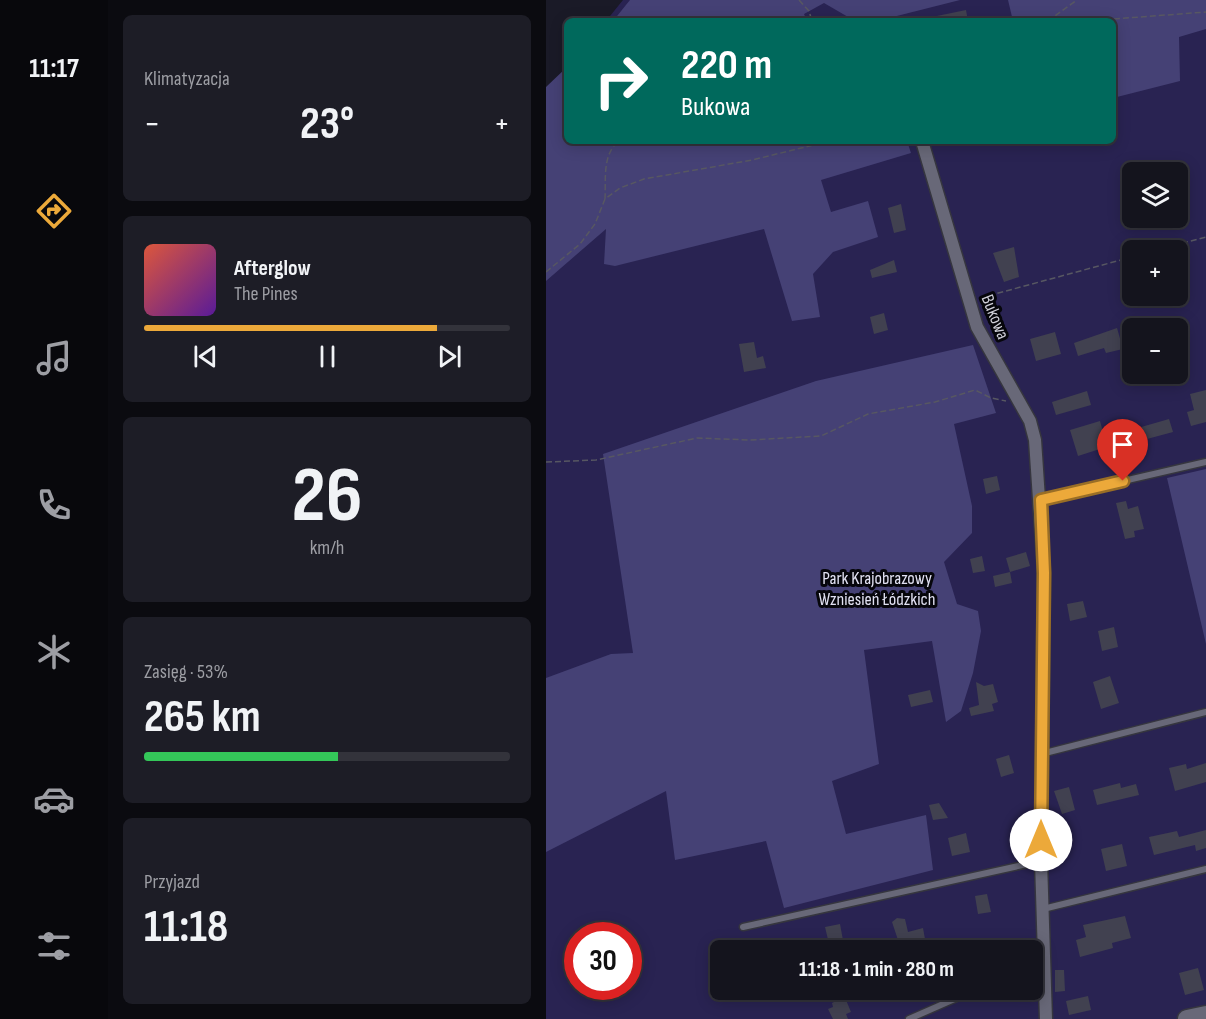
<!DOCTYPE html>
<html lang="pl">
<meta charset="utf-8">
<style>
body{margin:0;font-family:"Sofia Sans Condensed",sans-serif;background:#1d1d26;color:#f1f3f6;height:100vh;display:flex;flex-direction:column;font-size:22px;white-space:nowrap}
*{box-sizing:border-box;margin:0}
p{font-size:20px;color:#9d9ea4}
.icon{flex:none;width:33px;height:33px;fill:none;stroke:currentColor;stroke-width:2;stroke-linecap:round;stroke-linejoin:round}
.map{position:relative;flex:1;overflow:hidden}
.side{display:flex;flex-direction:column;gap:15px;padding:15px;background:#0b0b10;width:438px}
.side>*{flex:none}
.hud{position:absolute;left:18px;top:18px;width:552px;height:126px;border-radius:9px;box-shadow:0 3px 15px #0003,0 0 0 2px #33333b;background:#00695c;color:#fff;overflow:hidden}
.buttons{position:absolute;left:576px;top:162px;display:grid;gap:12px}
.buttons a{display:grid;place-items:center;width:66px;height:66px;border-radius:9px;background:#14141d;box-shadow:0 3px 15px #0003,0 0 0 2px #33333b;font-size:30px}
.speed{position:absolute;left:18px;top:922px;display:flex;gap:12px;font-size:30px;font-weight:700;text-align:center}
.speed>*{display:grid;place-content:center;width:78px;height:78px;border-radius:50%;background:#14141d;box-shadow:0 3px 15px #0003,0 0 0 2px #33333b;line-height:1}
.speed .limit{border:9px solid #d22;background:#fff;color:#111}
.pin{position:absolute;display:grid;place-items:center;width:51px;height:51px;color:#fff;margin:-62px -26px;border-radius:50% 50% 50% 0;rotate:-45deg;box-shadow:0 0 6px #0007}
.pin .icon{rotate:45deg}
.me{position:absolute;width:66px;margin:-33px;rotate:0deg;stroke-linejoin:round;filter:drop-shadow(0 0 4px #0008)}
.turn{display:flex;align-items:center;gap:21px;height:126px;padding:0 18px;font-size:27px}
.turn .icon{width:78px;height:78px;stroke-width:2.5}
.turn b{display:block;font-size:42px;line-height:51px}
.big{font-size:45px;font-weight:700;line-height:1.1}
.side .tile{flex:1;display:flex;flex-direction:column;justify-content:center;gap:9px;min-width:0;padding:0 21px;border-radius:9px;background:#1d1d26}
.side .dial{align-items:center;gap:0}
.dial b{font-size:78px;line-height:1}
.song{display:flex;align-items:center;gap:18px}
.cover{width:72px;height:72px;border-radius:9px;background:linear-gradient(135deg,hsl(10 70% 55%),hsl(270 70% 35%))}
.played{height:6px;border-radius:3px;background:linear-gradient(90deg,#eca93a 80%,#33333b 80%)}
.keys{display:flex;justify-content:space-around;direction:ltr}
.heat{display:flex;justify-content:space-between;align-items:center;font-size:33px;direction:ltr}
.charge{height:9px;border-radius:4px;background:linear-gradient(90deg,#34c759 53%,#33333b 0)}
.trip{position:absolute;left:164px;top:940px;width:333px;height:60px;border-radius:9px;background:#14141d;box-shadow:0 3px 15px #0003,0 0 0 2px #33333b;font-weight:700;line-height:60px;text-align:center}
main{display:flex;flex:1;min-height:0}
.dock{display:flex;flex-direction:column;width:108px;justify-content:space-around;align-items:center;background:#08080c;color:#9d9ea4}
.dock .icon{width:42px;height:42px}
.dock .current{color:#eca93a}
.dock b{font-size:27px;color:#f1f3f6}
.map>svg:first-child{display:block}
.green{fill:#292352;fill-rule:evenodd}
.forest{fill:#454175}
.building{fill:#414150}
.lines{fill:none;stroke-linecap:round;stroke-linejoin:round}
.lane-casing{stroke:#36363f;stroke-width:9}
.street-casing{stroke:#36363f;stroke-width:15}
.secondary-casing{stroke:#36363f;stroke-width:21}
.path{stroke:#575762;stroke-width:1.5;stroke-dasharray:6 3;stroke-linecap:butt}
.lane{stroke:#686878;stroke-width:6}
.street{stroke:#686878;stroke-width:12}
.secondary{stroke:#686878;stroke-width:18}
.route-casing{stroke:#996e26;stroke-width:15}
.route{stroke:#eca93a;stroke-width:10}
.labels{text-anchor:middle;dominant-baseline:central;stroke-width:6;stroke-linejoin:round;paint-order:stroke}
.street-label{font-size:18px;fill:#d0d0d9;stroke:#06060b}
.park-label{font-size:18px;fill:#e2e2f3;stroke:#06060b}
</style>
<main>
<nav class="dock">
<b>11:17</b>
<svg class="icon current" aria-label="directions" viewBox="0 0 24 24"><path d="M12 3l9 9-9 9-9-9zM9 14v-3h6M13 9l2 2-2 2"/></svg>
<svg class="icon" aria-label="music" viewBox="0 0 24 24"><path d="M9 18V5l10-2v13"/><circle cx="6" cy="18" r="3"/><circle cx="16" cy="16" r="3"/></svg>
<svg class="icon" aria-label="phone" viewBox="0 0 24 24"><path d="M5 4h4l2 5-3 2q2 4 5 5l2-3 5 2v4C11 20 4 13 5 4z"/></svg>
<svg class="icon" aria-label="climate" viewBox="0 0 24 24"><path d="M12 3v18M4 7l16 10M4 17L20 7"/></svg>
<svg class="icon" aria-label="car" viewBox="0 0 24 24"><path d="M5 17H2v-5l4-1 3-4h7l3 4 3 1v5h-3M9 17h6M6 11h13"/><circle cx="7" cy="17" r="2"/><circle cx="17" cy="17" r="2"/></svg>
<svg class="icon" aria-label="filters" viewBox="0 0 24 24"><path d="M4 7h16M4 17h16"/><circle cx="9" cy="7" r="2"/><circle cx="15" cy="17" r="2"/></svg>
</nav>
<section class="side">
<div class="tile"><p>Klimatyzacja</p>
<div class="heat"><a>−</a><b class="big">23°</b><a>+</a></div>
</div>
<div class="tile">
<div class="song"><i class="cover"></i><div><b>Afterglow</b><p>The Pines</p></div></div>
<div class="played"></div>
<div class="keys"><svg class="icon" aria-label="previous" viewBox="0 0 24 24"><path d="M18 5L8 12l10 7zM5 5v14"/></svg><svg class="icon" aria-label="pause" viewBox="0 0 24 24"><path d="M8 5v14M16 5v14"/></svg><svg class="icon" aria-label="next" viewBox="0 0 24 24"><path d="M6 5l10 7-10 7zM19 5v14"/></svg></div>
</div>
<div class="tile dial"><b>26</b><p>km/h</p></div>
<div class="tile"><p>Zasięg · 53%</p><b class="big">265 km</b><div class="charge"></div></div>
<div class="tile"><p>Przyjazd</p><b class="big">11:18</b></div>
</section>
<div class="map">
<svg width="660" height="1019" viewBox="0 0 660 1019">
<rect width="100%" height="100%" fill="#1a1a27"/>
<path class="green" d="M77,0H660V1019H0V94L21,141H567V21H60ZM586,172H632V218H586ZM586,250H632V296H586ZM586,328H632V374H586ZM32,936H82V987H32ZM174,951H486V990H174Z"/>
<path class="forest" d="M84,0H414L331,21H309L278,3L258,14L261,21H67Z
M462,0H660V29L633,37L634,81L567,98V21H467Z
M21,67V141H361L365,153L275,180L285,212L322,201L332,237L287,252L267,274L274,317L246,321L218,229L69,266L58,264L60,229L0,281V87Z
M427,345L450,413L408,424L426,506V533L398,562L411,604L432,611L435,631L427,673L415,711L400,722L386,641L318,650L333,764L286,781L300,834L380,815L387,870L238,908L220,841L129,860L120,791L0,852V678L65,654L87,653L57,454L270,381Z
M660,469V644L621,478Z"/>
<path class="building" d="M420,10L422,21H386V17Z
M355,204L360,230L348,233L342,208Z
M468,247L473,277L458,282L447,253Z
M348,260L351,272L326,278L324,270Z
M338,313L342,330L328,334L324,317Z
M571,328L577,349L560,353L558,348L532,356L528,343Z
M509,332L515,354L490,361L484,339Z
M208,342L211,358L217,356L220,368L198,372L193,344Z
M660,390V422L645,426L641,412L648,410L644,394Z
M541,391L545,405L510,415L506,402Z
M623,419L627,432L575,446L571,434Z
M554,421L557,432L569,438L562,451L557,448L532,456L524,430Z
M451,476L454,490L440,494L437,479Z
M580,501L582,509L592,506L598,529L588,531L589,537L579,539L570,503Z
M480,552L484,566L464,572L460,558Z
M436,556L439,571L427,573L424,559Z
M464,572L466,583L449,587L447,576Z
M537,601L541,617L524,621L521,604Z
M568,627L572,647L556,651L552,631Z
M564,676L573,703L555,709L547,682Z
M430,682L438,686L447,684L452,702L446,704L448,711L425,716L423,708L433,705Z
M384,690L387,702L365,707L362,695Z
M463,755L468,773L455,777L450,759Z
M660,763V782L629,791L623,768L640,764L641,769Z
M574,783L575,788L590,784L593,795L551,805L547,790Z
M523,787L529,810L516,814L508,791Z
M393,803L402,818L387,820L383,805Z
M660,830V848L650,851L649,845L608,855L603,837L631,831L633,837Z
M420,833L424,852L406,856L402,838Z
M576,844L581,866L560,871L555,849Z
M441,894L445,912L432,914L429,896Z
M579,916L585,938L566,943L567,948L534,957L530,940L540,937L537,925Z
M351,918L359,919L362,932L377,928L379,939L353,943L346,922Z
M294,924L299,951H288L287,947L284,948L279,927Z
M652,968L658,990L639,995L633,973Z
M509,970H518L519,991L509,992Z
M542,996L545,1010L523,1015L520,1001Z
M294,999L296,1002L300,1000L305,1012L300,1014L302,1019H287L282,1009L287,1007L286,1003Z"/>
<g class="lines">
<g class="lane-casing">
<path id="lane" d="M495,500L660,462
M495,754L660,712
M497,909L660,869
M197,927L495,861
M486,965L499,959
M363,1019L429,990"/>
</g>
<g class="street-casing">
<path id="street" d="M376,141L431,327L484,421L489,440L498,573L495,861L500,1019"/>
</g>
<g class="secondary-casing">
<path id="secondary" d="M641,1019L660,1015"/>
</g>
<path class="path" d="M253,0L263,11L266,21
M502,21L531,0
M541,21L660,12
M59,199C60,179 56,154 73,141
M610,250L660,237
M0,272L34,244L49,224L59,199L74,188L98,179L206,160L284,141
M434,298L586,257
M0,462L50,460L151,438L204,440L275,436L322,414L389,402L429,390L445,398L460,401"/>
<use href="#lane" class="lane"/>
<use href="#street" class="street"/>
<use href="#secondary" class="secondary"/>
</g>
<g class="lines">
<g class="route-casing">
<path id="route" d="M495,840L498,573L495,500L577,481"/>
</g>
<use href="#route" class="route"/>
</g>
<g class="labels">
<g class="street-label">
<text transform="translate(449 317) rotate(68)">Bukowa</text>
</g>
<g class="park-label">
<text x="331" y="578">Park Krajobrazowy<tspan x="331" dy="21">Wzniesień Łódzkich</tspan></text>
</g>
</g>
</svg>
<div class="buttons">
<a><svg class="icon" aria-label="layers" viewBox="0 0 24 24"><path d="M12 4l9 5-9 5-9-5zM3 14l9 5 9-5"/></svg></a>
<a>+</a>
<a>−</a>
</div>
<div class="speed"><div class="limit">30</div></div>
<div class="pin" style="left:577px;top:481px;background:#d93025"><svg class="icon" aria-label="arrive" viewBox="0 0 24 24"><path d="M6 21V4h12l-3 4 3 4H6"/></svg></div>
<svg class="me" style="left:495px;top:840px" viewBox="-20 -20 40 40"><circle r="19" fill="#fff"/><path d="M0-13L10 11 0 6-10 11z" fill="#eca93a"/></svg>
<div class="trip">11:18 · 1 min · 280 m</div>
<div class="hud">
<div class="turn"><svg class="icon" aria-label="right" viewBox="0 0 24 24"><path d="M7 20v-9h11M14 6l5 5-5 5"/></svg><div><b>220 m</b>Bukowa</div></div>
</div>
</div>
</main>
